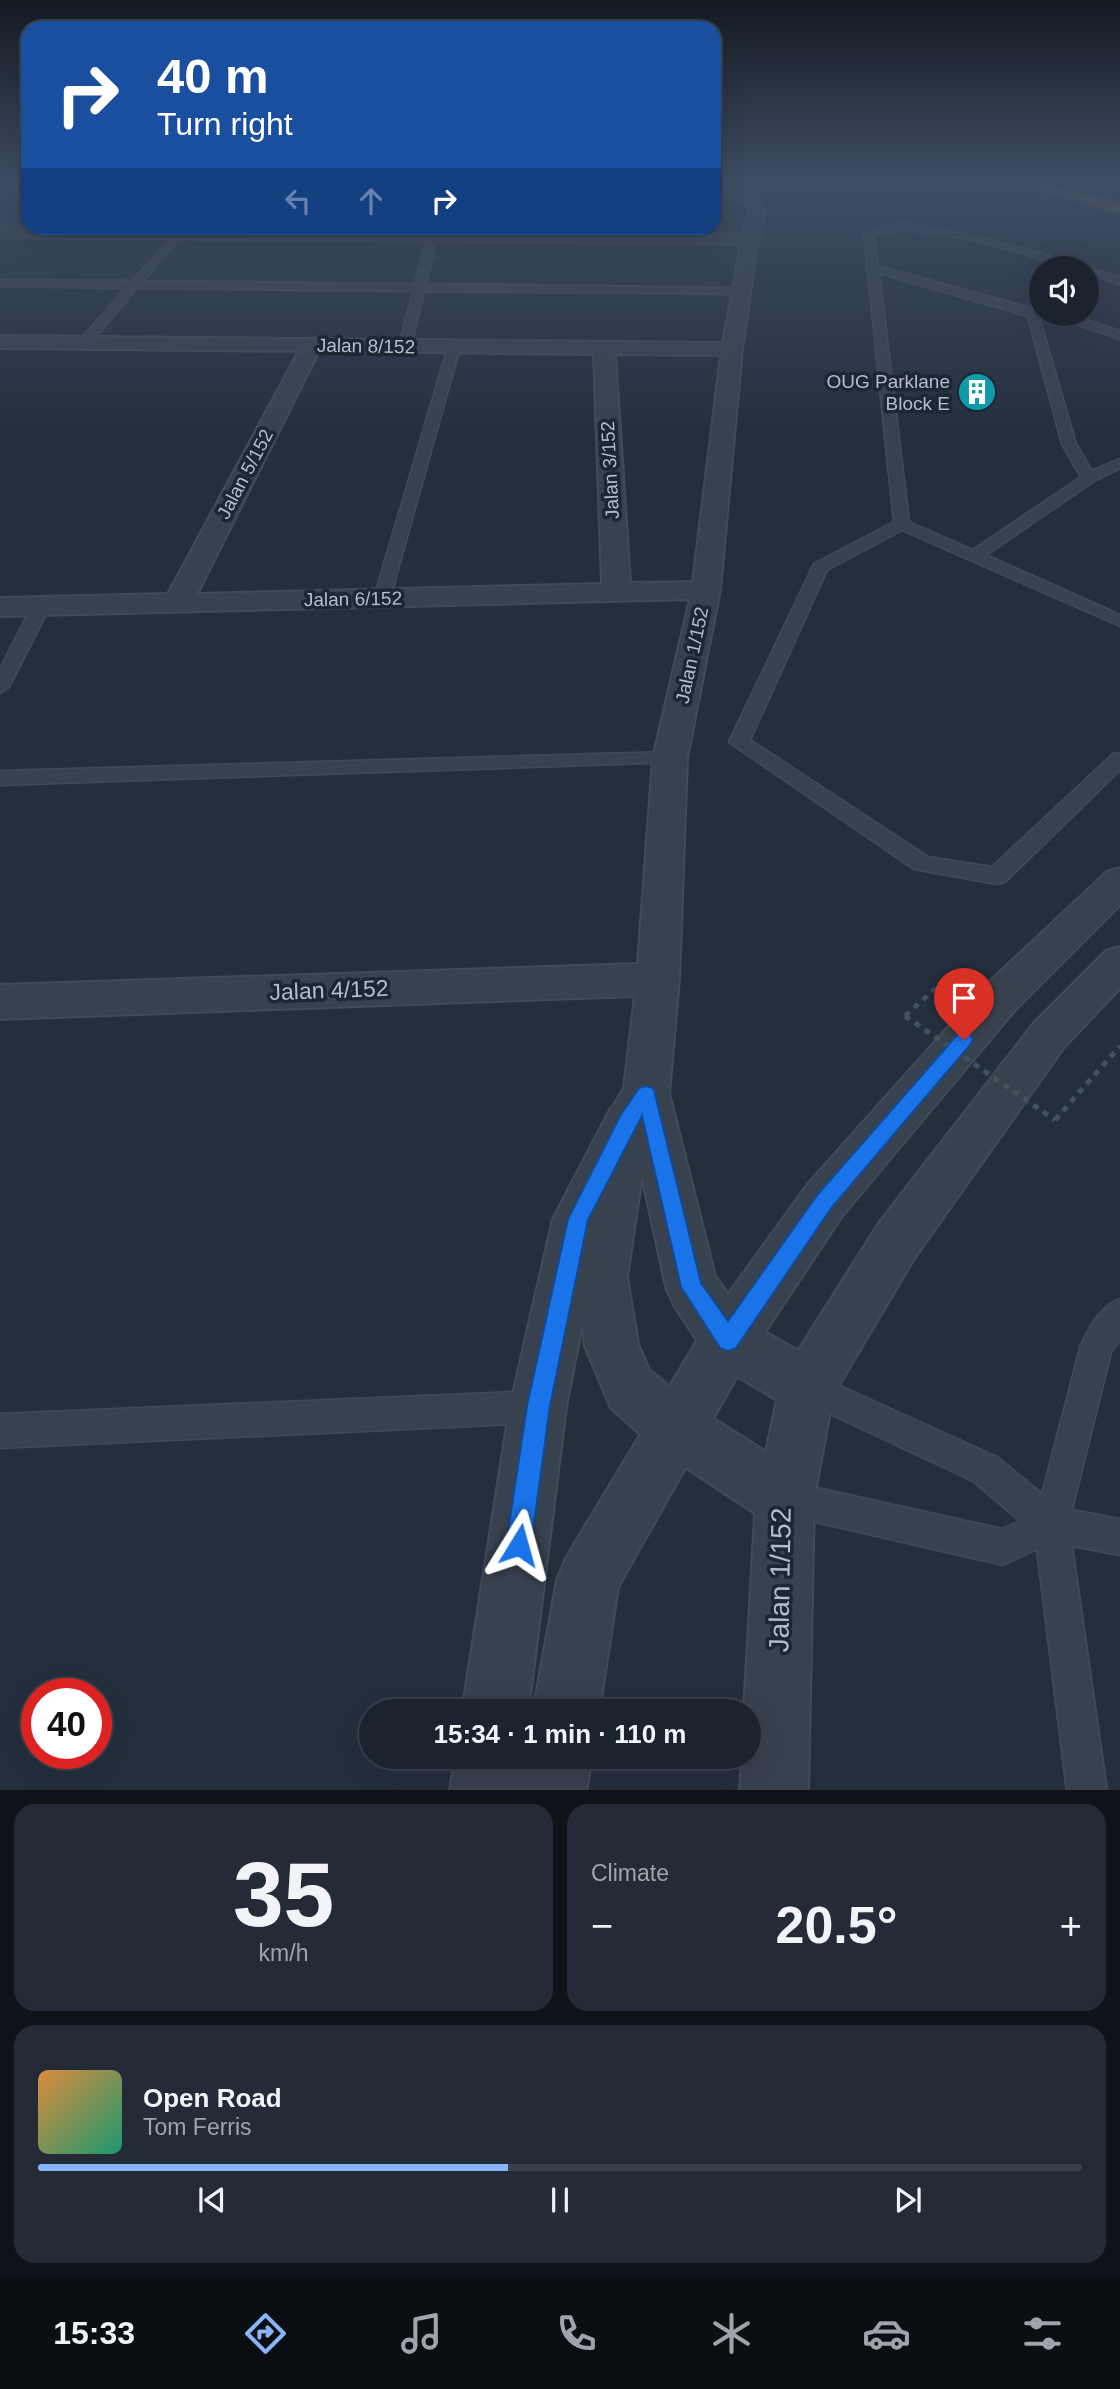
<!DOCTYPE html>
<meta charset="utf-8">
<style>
body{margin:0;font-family:Arial,sans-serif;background:#242b36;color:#f1f3f6;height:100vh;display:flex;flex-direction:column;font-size:26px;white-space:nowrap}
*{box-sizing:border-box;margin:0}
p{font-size:23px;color:#a0a4aa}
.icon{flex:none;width:38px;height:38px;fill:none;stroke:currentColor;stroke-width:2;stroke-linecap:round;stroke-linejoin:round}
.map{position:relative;height:1790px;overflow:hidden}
.side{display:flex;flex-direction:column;gap:14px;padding:14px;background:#0f1319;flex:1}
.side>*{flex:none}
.banner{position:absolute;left:21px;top:21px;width:700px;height:214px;border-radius:21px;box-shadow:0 7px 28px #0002,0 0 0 2px #39404a;background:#1a4fa0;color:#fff;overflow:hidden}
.buttons{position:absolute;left:1029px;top:256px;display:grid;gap:14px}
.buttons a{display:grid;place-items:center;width:70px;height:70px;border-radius:50%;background:#1b232e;box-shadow:0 7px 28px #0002,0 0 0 2px #39404a;font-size:35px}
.speed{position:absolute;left:21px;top:1678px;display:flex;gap:14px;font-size:35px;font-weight:700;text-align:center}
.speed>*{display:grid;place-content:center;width:91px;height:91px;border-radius:50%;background:#1b232e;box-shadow:0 7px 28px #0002,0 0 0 2px #39404a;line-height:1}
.speed .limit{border:10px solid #d22;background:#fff;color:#111}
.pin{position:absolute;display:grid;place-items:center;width:60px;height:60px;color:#fff;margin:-72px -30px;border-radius:50% 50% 50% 0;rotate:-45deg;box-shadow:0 0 7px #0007}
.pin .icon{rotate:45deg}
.me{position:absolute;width:77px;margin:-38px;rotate:8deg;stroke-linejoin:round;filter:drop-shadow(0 0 5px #0008)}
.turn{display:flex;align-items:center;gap:24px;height:147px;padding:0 21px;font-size:32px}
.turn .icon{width:91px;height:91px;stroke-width:2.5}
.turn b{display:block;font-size:49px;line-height:60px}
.lanes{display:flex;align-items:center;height:66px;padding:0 21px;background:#0003;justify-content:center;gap:35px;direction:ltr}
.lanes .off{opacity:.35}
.big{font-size:52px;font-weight:700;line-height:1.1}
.side .card{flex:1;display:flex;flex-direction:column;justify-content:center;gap:10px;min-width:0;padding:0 24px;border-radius:21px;background:#242b36}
.side .dial{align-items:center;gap:0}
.dial b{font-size:91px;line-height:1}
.song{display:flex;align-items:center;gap:21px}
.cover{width:84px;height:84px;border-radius:10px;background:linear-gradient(135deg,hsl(30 70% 55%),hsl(160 70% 35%))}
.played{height:7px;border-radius:4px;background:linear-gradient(90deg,#8ab4f8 45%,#39404a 45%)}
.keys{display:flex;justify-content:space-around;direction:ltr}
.heat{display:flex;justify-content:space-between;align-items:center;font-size:38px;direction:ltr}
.side .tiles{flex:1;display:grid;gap:14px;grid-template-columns:1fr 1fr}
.card:last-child{grid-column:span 2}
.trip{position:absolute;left:359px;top:1699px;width:402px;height:70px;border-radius:35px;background:#1b232e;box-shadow:0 7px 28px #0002,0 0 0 2px #39404a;font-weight:700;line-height:70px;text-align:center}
.tab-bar{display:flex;height:112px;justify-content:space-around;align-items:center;background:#0b0e12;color:#a0a4aa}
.tab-bar .icon{width:49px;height:49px}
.tab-bar .active{color:#8ab4f8}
.tab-bar b{font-size:32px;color:#f1f3f6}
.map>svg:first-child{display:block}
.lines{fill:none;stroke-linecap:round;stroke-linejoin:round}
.service-casing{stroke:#414a57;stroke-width:3}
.minor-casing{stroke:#414a57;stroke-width:4}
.tertiary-casing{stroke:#414a57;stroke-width:4}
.motorway-casing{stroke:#434c59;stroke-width:4}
.path-far1{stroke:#3f5557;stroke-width:2;stroke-dasharray:2.5 2.5;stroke-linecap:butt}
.path{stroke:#3f5557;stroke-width:5;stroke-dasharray:6 6;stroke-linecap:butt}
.service{fill:#38414e;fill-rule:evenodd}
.minor{fill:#38414e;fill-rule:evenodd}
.tertiary{fill:#38414e;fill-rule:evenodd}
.motorway{fill:#746855;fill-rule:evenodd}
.path-bridge{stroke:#3f5557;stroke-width:5;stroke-dasharray:6 6;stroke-linecap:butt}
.route{fill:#1a73e8;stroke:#114b97;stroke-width:2}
.labels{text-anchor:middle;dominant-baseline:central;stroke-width:7;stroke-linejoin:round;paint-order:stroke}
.far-street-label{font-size:19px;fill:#b4bcc9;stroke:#1d2633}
.far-poi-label{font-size:19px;fill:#b4bcc9;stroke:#1d2633;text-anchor:end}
.street-label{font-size:23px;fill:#b4bcc9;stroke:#1d2633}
.near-street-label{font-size:28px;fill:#b4bcc9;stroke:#1d2633}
</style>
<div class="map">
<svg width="1120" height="1791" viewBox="0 0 1120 1791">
<rect width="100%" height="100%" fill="#242f3e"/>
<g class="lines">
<g class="service-casing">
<path id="service" d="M0,184L28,185V191L0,190Z
M714,191H741L745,194L741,197H714Z
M910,223L1032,250L1083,268C1062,268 1045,260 1024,254C987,244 908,220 874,236L878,266L1041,311V313H1065L1120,331V339L1055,317H1039L1076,444L1092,471L1120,459V468L1094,481L986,555L1120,615V626L902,530L827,570L750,740L928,857L992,867L1113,754L1120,753V770L1005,882L997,884L914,869L729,742L814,564L894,522L864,235L881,226ZM879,273L1028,316L1062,444L1081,477L973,550L909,522Z
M429,228H439L426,284L741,288L746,291L741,294L424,291L411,346L405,350L399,346L413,291L137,288L88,346L84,347L78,343L80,340L126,288L0,286V280L132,281L178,231L183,234L181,236L143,281L415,284Z
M1087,267L1120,277V284L1087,273V268H1083Z
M454,343L460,347L390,598L388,602H376L374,598L448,347Z
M41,601L50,606L9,687L0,693V669L32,606Z
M670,752L677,754L680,758L677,762L0,785V771Z
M1120,1299V1340L1111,1352L1072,1510L1120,1519V1555L1072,1546L1107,1791H1067L1037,1549L1003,1565L785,1515L773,1510L768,1498L773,1486L785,1481L1002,1529L1020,1521L973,1481L796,1398L791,1387L796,1376L807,1371L997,1457L1042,1494L1081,1345C1089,1327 1102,1306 1120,1299Z
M538,1391L550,1395L554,1407L550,1419L538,1423L0,1448V1414Z"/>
</g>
<g class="minor-casing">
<path id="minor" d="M714,183H721L761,199L765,213L758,239L742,349L720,590L687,758L679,979L669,1093L715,1276L747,1321L755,1340L747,1359L728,1367L709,1359L674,1305L666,1287L642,1176L627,1277L638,1344L649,1370L695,1407L806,1477L814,1498L806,1519L785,1527L764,1519L655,1447L611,1408L585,1346L575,1277L604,1122L624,1088L635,996L0,1019V985L638,964L653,758L690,599L0,616V598L168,594L299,351L0,348V336L723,343L741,244L0,237V227L743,234L749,213L748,204L714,190ZM319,351L594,354L602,584L197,594ZM615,354L721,355L693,582L630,583Z"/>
</g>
<g class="tertiary-casing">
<path id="tertiary" d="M1120,868V905L1014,1011L842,1216L765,1332L798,1351L879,1223L1034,1023L1106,951L1120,947V988L1064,1047L915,1257L833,1395L814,1498L808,1791H740L742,1757H749V1712H744L756,1498L777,1400L737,1376L618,1587L599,1712H533L557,1580L566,1558L709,1321L808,1184L984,987L1107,872Z
M627,1102L643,1108L650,1122L602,1221L566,1407L528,1712H462L510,1407L553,1219L611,1108Z
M455,1757H523L519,1785L524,1757H592L586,1791H450Z"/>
</g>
<g class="motorway-casing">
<path id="motorway" d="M1022,183H1044L1120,203V213L1024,186Z"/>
</g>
<path class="path-far1" d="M963,183L996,193"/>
<path class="path" d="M905,1016L943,982
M1055,1120L1120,1046"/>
<use href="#service" class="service"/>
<use href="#minor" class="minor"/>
<use href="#tertiary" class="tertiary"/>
<use href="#motorway" class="motorway"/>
<path class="path-bridge" d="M905,1016L1055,1120"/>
</g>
<linearGradient id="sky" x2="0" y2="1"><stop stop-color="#141a22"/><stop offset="0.42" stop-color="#3f4d63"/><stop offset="1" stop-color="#3f4d63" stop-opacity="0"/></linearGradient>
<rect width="1120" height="433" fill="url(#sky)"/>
<path class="route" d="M964,1032L970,1034L973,1040L970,1045L832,1207L736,1348L728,1351L720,1348L681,1287L642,1116L588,1220L550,1406L531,1545L527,1554L519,1558L510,1554L506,1545L527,1406L568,1219L620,1116L639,1088L646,1086L653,1088L655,1094L701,1283L728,1321L818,1194L958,1034Z"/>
<defs>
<g id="building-disc" transform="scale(2.0125)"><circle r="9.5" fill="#0f9aa8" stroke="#1d2633"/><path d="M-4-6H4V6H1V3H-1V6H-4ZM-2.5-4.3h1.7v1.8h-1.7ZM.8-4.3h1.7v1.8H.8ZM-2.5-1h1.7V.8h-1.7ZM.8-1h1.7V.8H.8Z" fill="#fff"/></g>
</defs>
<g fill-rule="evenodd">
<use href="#building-disc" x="977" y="392"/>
</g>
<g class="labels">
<g class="far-street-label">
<text transform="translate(366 346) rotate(1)">Jalan 8/152</text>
<text transform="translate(610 470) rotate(-93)">Jalan 3/152</text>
<text transform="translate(245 474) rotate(-62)">Jalan 5/152</text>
<text transform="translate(353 599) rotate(-1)">Jalan 6/152</text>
<text transform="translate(692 655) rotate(-78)">Jalan 1/152</text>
</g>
<g class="far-poi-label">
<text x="950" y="381">OUG Parklane<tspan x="950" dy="22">Block E</tspan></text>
</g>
<g class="street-label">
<text transform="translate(329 990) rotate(-2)">Jalan 4/152</text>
</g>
<g class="near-street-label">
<text transform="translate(780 1580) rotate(-89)">Jalan 1/152</text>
</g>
</g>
</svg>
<div class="buttons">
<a><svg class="icon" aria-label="sound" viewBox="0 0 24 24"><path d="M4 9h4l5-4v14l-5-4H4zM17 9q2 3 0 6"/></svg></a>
</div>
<div class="speed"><div class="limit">40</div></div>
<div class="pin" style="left:964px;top:1040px;background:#d93025"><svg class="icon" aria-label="arrive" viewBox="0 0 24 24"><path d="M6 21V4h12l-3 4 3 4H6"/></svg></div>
<svg class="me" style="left:519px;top:1545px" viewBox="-20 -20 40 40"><path d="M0-17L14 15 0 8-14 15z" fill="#1a73e8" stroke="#fff" stroke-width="4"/></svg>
<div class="trip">15:34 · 1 min · 110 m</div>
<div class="banner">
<div class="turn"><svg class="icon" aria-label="right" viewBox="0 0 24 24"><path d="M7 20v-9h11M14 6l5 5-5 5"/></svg><div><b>40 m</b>Turn right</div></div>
<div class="lanes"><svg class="icon off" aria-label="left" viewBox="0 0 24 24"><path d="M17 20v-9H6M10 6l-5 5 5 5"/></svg><svg class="icon off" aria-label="ahead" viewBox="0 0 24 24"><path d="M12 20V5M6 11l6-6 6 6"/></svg><svg class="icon" aria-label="right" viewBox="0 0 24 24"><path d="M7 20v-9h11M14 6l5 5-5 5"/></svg></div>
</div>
</div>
<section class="side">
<div class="tiles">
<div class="card dial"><b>35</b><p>km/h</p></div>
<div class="card"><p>Climate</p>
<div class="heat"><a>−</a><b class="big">20.5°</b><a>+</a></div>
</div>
<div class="card">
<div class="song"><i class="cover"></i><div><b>Open Road</b><p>Tom Ferris</p></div></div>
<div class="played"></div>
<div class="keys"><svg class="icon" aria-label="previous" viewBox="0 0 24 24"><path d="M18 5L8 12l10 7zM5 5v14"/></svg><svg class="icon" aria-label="pause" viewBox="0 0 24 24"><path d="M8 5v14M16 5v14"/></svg><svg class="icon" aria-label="next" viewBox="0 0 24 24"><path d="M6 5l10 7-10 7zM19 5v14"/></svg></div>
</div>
</div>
</section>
<nav class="tab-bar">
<b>15:33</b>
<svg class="icon active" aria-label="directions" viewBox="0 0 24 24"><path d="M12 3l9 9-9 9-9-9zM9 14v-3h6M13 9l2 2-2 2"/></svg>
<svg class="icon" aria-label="music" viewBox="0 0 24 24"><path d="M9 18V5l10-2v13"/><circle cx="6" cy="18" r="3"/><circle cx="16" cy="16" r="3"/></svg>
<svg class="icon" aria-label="phone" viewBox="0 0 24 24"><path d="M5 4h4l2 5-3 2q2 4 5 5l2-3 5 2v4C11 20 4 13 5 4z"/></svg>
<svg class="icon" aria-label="climate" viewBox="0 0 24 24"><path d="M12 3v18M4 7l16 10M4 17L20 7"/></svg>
<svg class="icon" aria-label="car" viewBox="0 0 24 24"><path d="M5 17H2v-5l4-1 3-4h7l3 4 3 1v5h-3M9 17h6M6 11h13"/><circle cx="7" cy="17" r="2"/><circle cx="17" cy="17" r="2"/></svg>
<svg class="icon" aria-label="filters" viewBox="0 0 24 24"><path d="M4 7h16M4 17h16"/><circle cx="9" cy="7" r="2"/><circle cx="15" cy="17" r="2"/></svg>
</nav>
